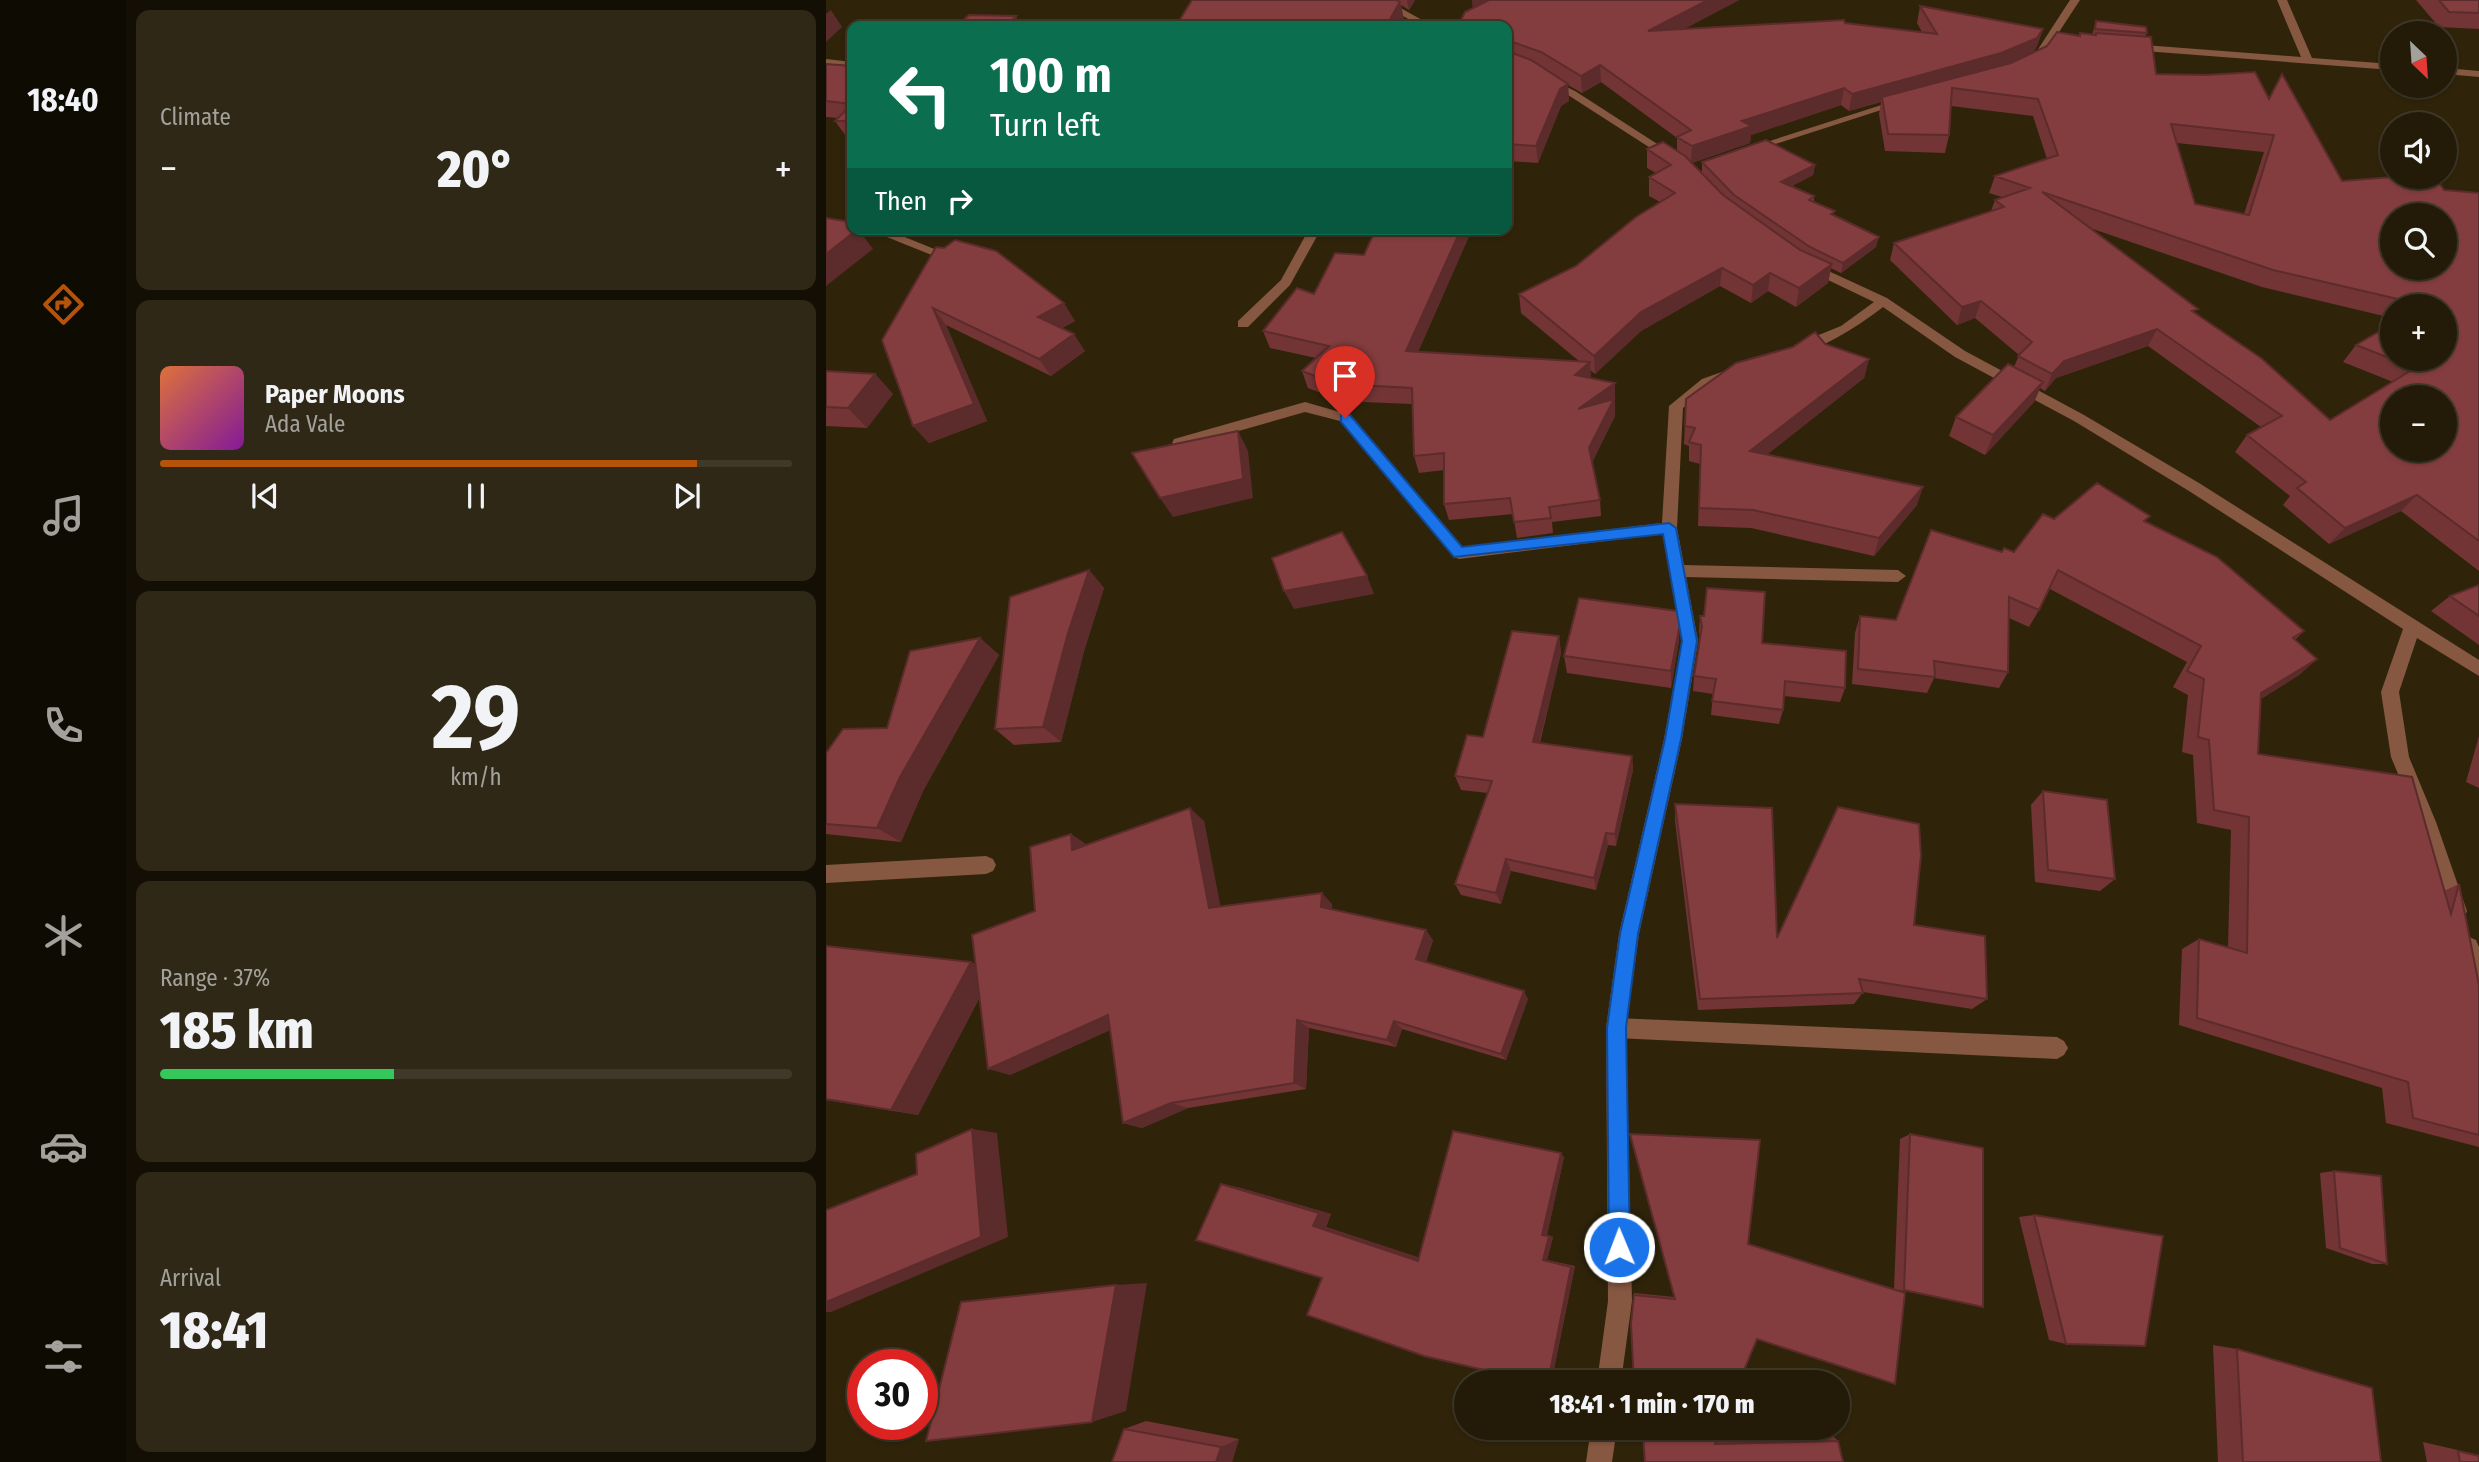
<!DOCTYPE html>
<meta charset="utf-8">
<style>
body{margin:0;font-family:"Fira Sans Condensed",sans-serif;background:#2f2816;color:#f1f3f6;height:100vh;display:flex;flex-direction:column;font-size:26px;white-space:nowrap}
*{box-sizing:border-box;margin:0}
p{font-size:23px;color:#a3a19c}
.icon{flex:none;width:38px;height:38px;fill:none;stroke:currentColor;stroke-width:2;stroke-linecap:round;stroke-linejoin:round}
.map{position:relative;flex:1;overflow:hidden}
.sheet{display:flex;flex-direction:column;gap:10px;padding:10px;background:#130f04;width:700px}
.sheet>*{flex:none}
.top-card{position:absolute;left:21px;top:21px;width:665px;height:214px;border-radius:14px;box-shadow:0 2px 5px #0004,0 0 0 2px #403929;background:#0b6e4f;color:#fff;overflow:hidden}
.needle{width:46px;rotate:155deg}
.buttons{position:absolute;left:1554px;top:21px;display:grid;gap:14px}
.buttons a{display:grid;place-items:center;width:77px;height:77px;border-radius:50%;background:#231b08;box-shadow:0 2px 5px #0004,0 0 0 2px #403929;font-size:35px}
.speed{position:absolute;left:21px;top:1349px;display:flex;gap:14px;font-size:35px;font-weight:700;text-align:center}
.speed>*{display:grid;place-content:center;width:91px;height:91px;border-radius:50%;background:#231b08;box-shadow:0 2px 5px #0004,0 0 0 2px #403929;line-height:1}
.speed .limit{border:10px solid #d22;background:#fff;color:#111}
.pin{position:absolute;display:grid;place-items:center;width:60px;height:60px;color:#fff;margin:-72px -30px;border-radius:50% 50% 50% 0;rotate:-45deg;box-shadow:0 0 7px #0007}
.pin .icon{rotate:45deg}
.me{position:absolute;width:77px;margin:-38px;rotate:359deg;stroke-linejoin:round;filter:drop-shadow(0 0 5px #0008)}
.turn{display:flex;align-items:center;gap:24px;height:147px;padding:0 28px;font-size:32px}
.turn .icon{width:91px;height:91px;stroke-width:2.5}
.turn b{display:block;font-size:49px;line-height:60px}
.then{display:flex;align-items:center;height:66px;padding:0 28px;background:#0003;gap:14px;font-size:26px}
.big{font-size:52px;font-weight:800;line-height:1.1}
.sheet .widget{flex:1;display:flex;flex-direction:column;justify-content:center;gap:10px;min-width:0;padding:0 24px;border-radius:14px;background:#2f2816}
.sheet .dial{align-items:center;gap:0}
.dial b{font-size:91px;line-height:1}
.song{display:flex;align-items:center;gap:21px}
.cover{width:84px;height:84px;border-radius:10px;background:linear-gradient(135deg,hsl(20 70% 55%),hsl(290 70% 35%))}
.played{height:7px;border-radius:4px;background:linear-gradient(90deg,#b45309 85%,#403929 85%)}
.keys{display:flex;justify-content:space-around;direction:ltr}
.heat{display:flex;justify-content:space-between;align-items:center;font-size:38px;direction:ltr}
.charge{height:10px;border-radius:5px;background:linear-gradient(90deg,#34c759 37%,#403929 0)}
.trip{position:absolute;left:628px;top:1370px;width:396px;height:70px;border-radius:35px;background:#231b08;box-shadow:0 2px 5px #0004,0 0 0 2px #403929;font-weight:800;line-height:70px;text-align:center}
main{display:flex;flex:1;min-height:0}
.tab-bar{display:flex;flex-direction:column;width:126px;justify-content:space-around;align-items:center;background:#0e0b03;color:#a3a19c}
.tab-bar .icon{width:49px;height:49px}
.tab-bar .selected{color:#b45309}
.tab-bar b{font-size:32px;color:#f1f3f6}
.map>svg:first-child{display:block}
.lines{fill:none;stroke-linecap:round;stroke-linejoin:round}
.lane{fill:#865741;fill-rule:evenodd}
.street{fill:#865741;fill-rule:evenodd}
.wall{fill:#723435;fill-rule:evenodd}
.shaded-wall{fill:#5c2b2b}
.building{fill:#843d3e;stroke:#5c2b2b;stroke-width:2;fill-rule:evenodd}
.route{fill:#1a73e8;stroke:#114b97;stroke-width:2}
</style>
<main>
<nav class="tab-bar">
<b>18:40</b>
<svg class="icon selected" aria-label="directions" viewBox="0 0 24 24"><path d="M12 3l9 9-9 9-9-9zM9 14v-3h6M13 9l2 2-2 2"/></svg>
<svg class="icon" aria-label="music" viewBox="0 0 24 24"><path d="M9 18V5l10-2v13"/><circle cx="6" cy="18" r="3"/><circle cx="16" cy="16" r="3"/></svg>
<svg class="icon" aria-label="phone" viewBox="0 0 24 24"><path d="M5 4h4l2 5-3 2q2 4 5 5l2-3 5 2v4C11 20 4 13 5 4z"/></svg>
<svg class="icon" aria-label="climate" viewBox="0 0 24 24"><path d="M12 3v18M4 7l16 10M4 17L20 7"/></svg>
<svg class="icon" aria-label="car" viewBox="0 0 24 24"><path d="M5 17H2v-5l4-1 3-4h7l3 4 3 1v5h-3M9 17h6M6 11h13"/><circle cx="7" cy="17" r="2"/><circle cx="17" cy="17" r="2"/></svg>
<svg class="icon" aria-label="filters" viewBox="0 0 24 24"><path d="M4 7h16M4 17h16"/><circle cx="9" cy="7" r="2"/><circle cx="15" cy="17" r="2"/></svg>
</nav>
<section class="sheet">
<div class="widget"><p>Climate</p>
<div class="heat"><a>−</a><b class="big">20°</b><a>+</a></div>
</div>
<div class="widget">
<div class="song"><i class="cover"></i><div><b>Paper Moons</b><p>Ada Vale</p></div></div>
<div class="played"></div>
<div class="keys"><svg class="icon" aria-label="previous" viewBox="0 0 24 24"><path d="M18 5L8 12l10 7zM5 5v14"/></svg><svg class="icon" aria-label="pause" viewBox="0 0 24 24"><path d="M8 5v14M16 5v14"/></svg><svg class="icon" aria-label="next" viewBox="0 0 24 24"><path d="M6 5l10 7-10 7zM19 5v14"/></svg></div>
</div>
<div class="widget dial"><b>29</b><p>km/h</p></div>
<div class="widget"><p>Range · 37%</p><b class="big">185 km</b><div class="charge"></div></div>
<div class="widget"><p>Arrival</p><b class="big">18:41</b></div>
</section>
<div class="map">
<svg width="1653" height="1462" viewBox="0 0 1653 1462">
<rect width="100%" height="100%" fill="#2f240a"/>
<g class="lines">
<path class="lane" d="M790,1018L1231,1037L1238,1041L1242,1048L1238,1055L1231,1059L790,1038L783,1035L780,1028L783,1021Z"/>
<path class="street" d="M548,0H560L607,26H595Z
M1244,0H1254L1214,61L1198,65V61L1207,57Z
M1451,0H1461L1486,58L1566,64V70L1305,50L1300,47L1305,44L1475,57Z
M681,58L749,91L853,158L843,160L742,95L681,65Z
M0,59L26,62V68L0,65Z
M1619,68L1653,71V77L1619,74Z
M1071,100L1080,102L928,151L919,149Z
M41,229H59L133,259L123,262Z
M483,229H495L464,285L422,327H412V321L455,280Z
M983,262L1061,298L1139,351L1258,415L1373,483L1653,660V676L1591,638L1573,692L1583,757L1610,822L1641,911L1638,918L1631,920L1624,918L1592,822L1565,757L1555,692L1577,629L1363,491L1248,421L1129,357L1057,307C1039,321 991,355 968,351V345L1015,326L1048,302L979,269V263Z
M907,368L914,372L912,375L886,385L857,408L851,528L858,565L1072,570L1080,576L1072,582L860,577L872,641L856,739L813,934L800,1028L806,1301L795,1382H771L782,1301L780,1028L793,934L838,739L856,641L837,534L633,559L628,557L514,421L479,412L353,448L346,443L348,439L479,402L524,415L637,547L836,523L843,406L876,379Z
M160,856L167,859L170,865L167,871L160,874L0,883V865Z
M1643,937L1650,940L1653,947V988L1646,985L1633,947L1636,940Z
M765,1428H791L786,1462H760Z"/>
</g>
<path class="wall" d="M366,0H589L583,10L575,5L578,20L574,26H350Z
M646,0H913L858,29L1019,23L1096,32L1091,23L1094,6L1217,29L1211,46L1207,53L1253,36L1266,35L1270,21L1321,33L1319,36L1330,74L1443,99L1516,181L1653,193V571L1575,511L1503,544L1457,505L1464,496L1409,452L1421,435L1435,427L1322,346L1230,378L1219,391L1214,388L1208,402L1159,455L1123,436L1130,417L1188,367L1193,355L1149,318L1131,325L1064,260L1068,243L1165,211L1169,200L1176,197L1163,193L1169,176L1221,159L1207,116L1125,106L1123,135L1119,153L1059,151L1053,114L1055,102L1023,111L1015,105L925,135L924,143L866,163L876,172V162L989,165L987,175L966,186L988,196V202L1050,247L1015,273L1005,268L1002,283L970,307L942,291L925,303L894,286L815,331L769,374L764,370L765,378L789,400L788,401L789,416L766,462L774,500L775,516L726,522L727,533L691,538L687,514L623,520L618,504V470L593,473L588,456L586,404L537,402L531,407L482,388L476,371L490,358L444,348L437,331L538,255L550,229H653V234H644L592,352L753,361L695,313L693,294L750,266L834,202L823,196V177L830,173L821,168V149L851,151V138L775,82L756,93L742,85L743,101L735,106L712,163L681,161V26L647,8ZM1351,143L1438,152L1418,214L1369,204ZM1264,228L1436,287L1566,318V306H1619L1530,345L1517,362L1567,382L1504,420Z
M1590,0H1653V29L1613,27Z
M0,64L26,66V139H22L9,121L12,118L0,117Z
M110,247L249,321L236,328L259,351L225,376L120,325L161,421L103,443L87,426Z
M999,344L1043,359L1038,378L941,454L1091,505L1048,556L925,528L872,526L874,464L863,461V446L858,444L860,399Z
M0,371L49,374L67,394L41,428L0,426Z
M1228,519L1320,522L1478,631L1469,640L1491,659L1473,675L1435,699L1432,754L1618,891L1633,884L1653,1135V1147L1560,1123L1556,1088L1353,1025L1356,949L1373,939L1402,947L1405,830L1371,823L1367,755L1356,752L1362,695L1347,687L1361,662L1224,589L1213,610L1203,627L1183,618L1182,672L1173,688L1108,678L1101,693L1026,684L1029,633L1034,616L1070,620L1176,552H1188Z
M263,570L278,588L258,651L235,742L188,745L169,729Z
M1653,585V645L1605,611L1624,596Z
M874,616L936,643L1019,688L1014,702L958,696L957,710L953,724L885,715L887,694L867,691L868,676L874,638L873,631Z
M733,636L735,653L714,743L806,756L807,770L790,846L782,845L770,890L685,871L675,904L635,895L629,884L662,793L635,790L629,776L657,737Z
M154,638L173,655L97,791L75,842L0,834V753L61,728Z
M853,641L845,688L741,673L738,656Z
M1653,736V788L1640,782Z
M1217,791L1289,879L1274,891L1209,882L1205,805Z
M849,804L951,938L1088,925L1161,999L1146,1009L1037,992L1028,1004L872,1010L849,821Z
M378,821L394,907L506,904L505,910L607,940L600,962L702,999L680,1060L576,1029L570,1047L483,1028L480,1089L362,1108L316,1128L297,1123L284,1030L184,1075L154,997L92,1115L0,1100L209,911L245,834L261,845Z
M1084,1134L1157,1307L1068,1289L1074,1139Z
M738,1157L721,1235L727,1237L721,1260L749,1266L726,1379L496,1278L411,1187L505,1214L500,1227L593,1258Z
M1508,1171L1561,1264H1546L1500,1248L1494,1173Z
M1208,1215L1240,1344L1223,1340L1193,1217Z
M922,1244L1069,1384L808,1295V1293L848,1297Z
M1387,1345L1411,1349L1555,1462H1392Z
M320,1421L413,1439L406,1462L298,1429Z
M1004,1433L1012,1441L1017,1462L817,1435H893Z
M1597,1442L1653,1455V1462H1601Z"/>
<path class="shaded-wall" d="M581,0H589L583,10Z
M646,0H678L648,15Z
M882,0H913L822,48V31Z
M574,2L578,20L574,26H560Z
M5,10L16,27L0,42V14Z
M190,16L195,26H181Z
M1217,29L1211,46L1205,55L1170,71L1056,97L1055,102L1023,111L1026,94Z
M774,65L775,82L756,93L755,76Z
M742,84L743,101L735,106L712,163L710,146L734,89Z
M1018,88L1015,105L925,135L924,143L865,163L866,146L916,121Z
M989,165L987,175L954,192L955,182Z
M25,222L26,223V229H32L47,249L0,286V254Z
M635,229H643L644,234L584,369L580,351Z
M1053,237L1050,247L1015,273L1017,263Z
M1006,264L1002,283L970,307L973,288Z
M896,268L894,286L815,331L769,374L768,356L815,312Z
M944,273L942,291L925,303L927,285Z
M1155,301L1149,318L1131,325L1136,307Z
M238,303L249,321L224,335L212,317Z
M107,308L120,325L161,421L103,443L87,426Z
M1331,329L1322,346L1230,378L1219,391L1226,374L1238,361Z
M248,334L259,351L225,376L213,359Z
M1043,359L1038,378L922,470L924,451Z
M764,362L765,379L749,375Z
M49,374L67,394L41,428L22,408Z
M1217,382L1208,402L1159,455L1167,435Z
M789,383V416L765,465L752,409Z
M531,385L537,402L531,407L525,390Z
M412,431L422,451L427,498L347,517L334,498Z
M1097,487L1091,505L1048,556L1053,538Z
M1591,495L1575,511L1503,544L1519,528Z
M263,570L278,588L258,651L235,742L217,727L242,633Z
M541,576L548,594L468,609L458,591Z
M854,624L853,641L845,688V671Z
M733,636L735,653L710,756L707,742Z
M154,638L173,655L97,791L75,842L51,828L74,777Z
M1491,659L1473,675L1418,709L1435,693Z
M806,756L807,770L790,846L789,834Z
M364,808L378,821L397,919L383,908Z
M780,833L782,845L770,890L768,878Z
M245,834L262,846L246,850Z
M680,859L685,871L675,904L670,893Z
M496,893L506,904L505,918L495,907Z
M600,930L607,940L598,968L590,959Z
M145,962L167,971L92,1115L65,1110Z
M698,991L702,999L680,1060L675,1054Z
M282,1015L300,1023L184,1075L162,1069Z
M471,1020L483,1028L480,1089L468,1083Z
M568,1021L576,1029L570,1047L561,1040Z
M345,1103L362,1108L316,1128L297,1123Z
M146,1129L171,1133L182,1237L5,1312H0V1302Z
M735,1153L738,1157L721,1235H716Z
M395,1184L411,1187L505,1214L500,1227L601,1260L592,1261L487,1226Z
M723,1236L727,1237L721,1260H717Z
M749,1266L726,1379L723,1382H722L745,1267Z
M321,1283L300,1411L266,1422L290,1285Z
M413,1439L406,1462H390L395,1447Z"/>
<path class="building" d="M366,0H570L574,2L560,26H350Z
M663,0H882L822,31L1018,20L1019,23L1111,34L1094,6L1217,29L1211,38L1175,53L1026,94L1018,88L916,121L926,126L866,146L851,137L865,130L774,65L755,76L715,52L681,40V26H632L639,12Z
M1613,0H1653V13L1623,12Z
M143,15L190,16L181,26H131Z
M1270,21L1320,27L1321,33L1269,29Z
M1231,32L1254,36V33L1270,35V33L1325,37L1330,74L1380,75L1429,72L1443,99L1456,74L1516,181L1568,177H1610L1618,190L1653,193V541L1591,495L1519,528L1471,488L1480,482L1421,435L1456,416L1331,329L1238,361L1226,374L1192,356L1206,342L1155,301L1136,307L1068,243L1178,207L1169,200L1204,188L1169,176L1232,155L1212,99L1126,88L1123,135L1062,134L1056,97L1185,63L1221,46ZM1345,124L1448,135L1423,215L1369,204ZM1216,192L1447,270L1598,305L1596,306H1619V359H1566V324L1530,345L1589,368L1504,420L1435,358L1366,311L1372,309ZM1566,215H1619V268H1566ZM1566,397H1619V450H1566Z
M681,51L705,60L742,84L734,89L710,146L681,144Z
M0,64L26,66V104L0,101Z
M26,104V121H9Z
M940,140L989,165L955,182L988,196L983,200L1009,211L1005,214L1053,237L1017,263L984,247L908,195L876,162Z
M837,142L859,156L897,195L974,250L1006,264L973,288L944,273L927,285L896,268L815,312L768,356L693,294L750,266L810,217L849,193L823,177L845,165L821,149Z
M0,218L25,222L21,227L26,229H32L0,254Z
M550,229H635L580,351L764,362L749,375L789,383L752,409L788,399L763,448L774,500L723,507L725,518L688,522L684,498L618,504V453L588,456L586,388L531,385L525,390L476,371L503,346L437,331L471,288L488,294L509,253L538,255Z
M129,240L170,251L238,303L212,317L248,334L213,359L107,308L148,404L87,426L56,340L110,247L118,248Z
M989,332L999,344L1043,359L924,451L1097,487L1053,538L927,510L873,508L875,445L863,442L869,428L859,426L860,399L910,363L967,347Z
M1182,364L1217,382L1167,435L1130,417Z
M0,371L49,374L22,408L0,407Z
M412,431L417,479L334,498L306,453Z
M1271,483L1324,516L1318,521L1391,557L1478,631L1467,638L1491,659L1435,693L1432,754L1586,777L1625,914L1633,884L1653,985V1135L1587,1118L1582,1082L1371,1018L1373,939L1421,953L1423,817L1388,810L1383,740L1372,737L1378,679L1361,671L1375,646L1232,570L1213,610L1183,597L1182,672L1108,661L1109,677L1032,669L1034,616L1070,620L1105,530L1176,552L1178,548L1188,552L1217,514L1228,519Z
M516,532L541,576L458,591L446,558Z
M263,570L242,633L217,727L169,729L184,597Z
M1653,585V616L1624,596Z
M881,588L939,592L936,643L1020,651L1019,688L959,681L957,710L886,701L890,679L868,676L876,626L874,616H878Z
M753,598L852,611L854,624L845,671L738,656Z
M686,631L733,636L707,742L806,756L789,834L780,833L768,878L680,859L670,893L629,884L666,781L629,776L641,735L657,737Z
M154,638L74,777L51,828L0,824V753L17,729L61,728L84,651Z
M1217,791L1281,800L1289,879L1222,870Z
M849,804L946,808L951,938L1012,807L1093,824L1095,855L1088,925L1159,936L1161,999L1033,979L1037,993L874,999Z
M364,808L383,908L496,893L495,907L600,930L590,959L698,991L675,1054L568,1021L561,1040L471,1020L468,1083L345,1103L297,1123L282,1015L162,1069L146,935L209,911L204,847L245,834L246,850Z
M0,946L145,962L65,1110L0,1099Z
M146,1129L155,1237L0,1302V1210L91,1174L90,1154Z
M627,1131L735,1153L716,1235L723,1236L717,1260L745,1267L722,1382H710L598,1356L481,1315L496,1278L370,1240L395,1184L493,1213L487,1226L592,1261Z
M804,1134L934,1140L922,1244L1079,1293L1069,1384L931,1339L913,1382H808L805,1324L808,1295L849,1299Z
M1084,1134L1157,1148V1307L1078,1290Z
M1508,1171L1555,1176L1561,1264L1514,1248Z
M1208,1215L1337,1236L1319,1346L1240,1344Z
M290,1285L266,1422L100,1441L135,1302Z
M1411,1349L1546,1388L1555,1462H1417Z
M810,1428H896L889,1444L1012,1441L1017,1462H819L817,1435L811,1437Z
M298,1429L395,1447L390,1462H286Z
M1632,1451L1653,1456V1462H1634Z"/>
<path class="route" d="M519,414L524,415L636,547L843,523L850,528L871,641L855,739L812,934L800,1028L804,1247L801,1254L793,1257L786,1254L783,1247L781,1028L794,934L839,739L856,641L837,534L628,557L515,422V415Z"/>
</svg>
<div class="buttons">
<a><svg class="needle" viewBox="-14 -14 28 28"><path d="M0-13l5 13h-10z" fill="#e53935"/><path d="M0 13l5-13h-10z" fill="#a3a19c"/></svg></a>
<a><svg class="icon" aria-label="sound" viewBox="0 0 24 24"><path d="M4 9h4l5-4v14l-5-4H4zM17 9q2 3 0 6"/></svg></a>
<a><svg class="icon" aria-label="search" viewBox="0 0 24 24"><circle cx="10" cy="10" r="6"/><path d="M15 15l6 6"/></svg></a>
<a>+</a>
<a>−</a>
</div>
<div class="speed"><div class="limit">30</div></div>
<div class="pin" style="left:519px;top:418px;background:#d93025"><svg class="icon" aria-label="arrive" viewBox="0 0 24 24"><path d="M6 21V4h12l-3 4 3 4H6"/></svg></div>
<svg class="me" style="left:793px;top:1247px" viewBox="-20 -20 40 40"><circle r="17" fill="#1a73e8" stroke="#fff" stroke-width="3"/><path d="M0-11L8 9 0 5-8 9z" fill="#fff"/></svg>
<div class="trip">18:41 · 1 min · 170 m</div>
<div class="top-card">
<div class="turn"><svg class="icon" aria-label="left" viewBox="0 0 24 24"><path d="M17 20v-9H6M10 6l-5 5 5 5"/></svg><div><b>100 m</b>Turn left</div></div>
<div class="then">Then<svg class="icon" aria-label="right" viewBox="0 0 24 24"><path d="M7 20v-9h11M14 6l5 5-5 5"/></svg></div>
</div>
</div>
</main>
